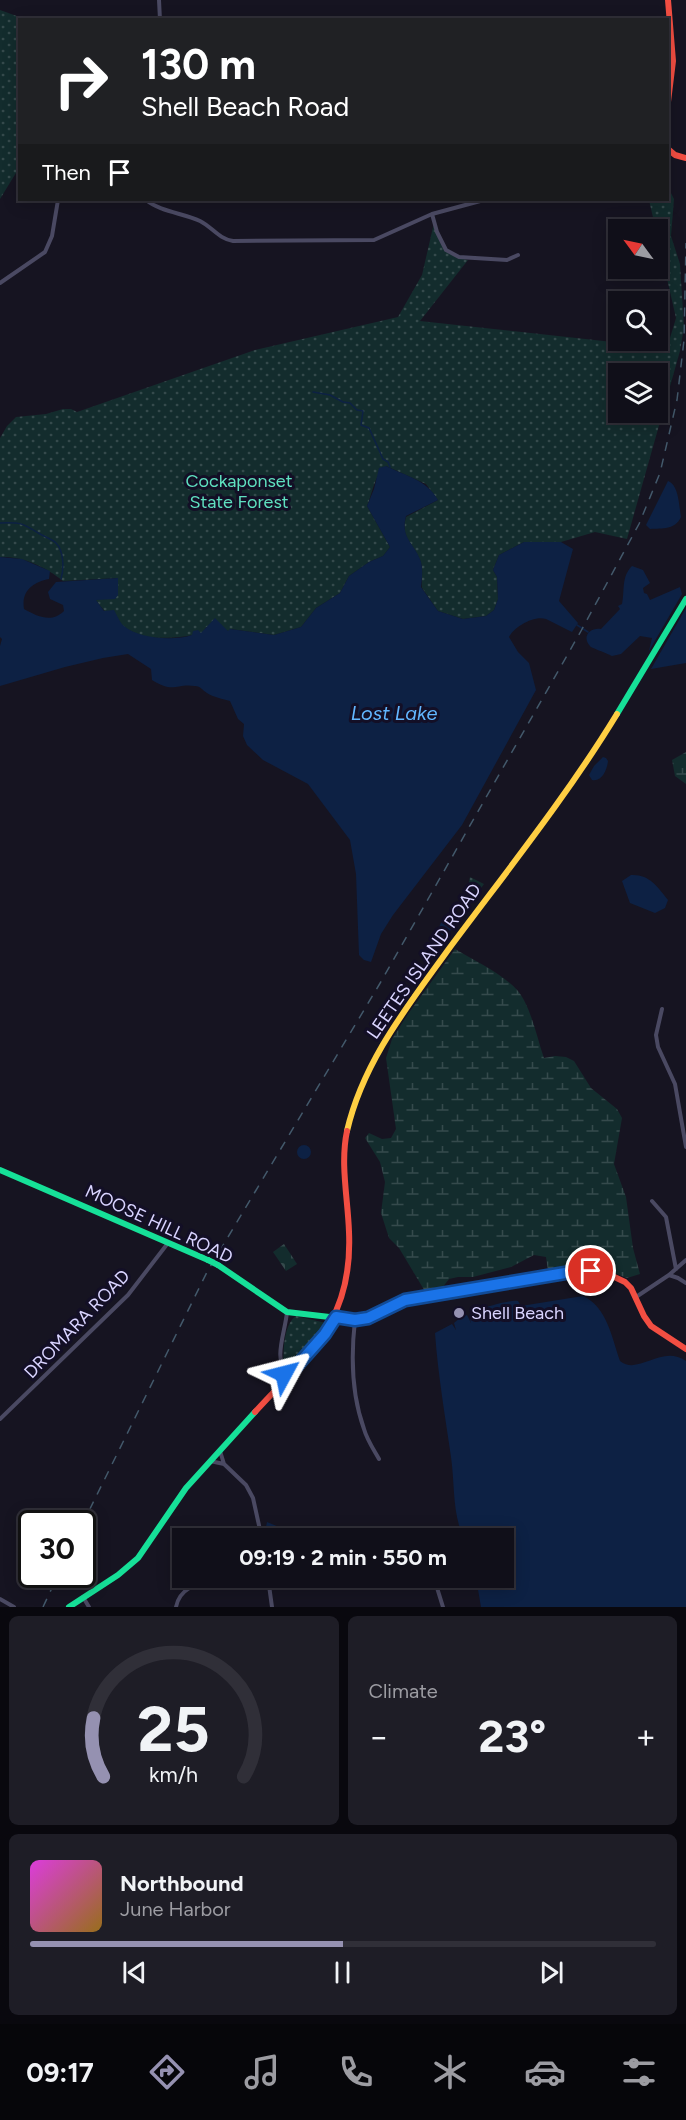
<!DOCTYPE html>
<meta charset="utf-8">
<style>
body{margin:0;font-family:Figtree,sans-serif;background:#1e1d26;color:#f1f3f6;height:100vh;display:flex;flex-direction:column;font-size:22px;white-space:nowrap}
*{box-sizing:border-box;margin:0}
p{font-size:20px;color:#9c9ca2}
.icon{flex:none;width:33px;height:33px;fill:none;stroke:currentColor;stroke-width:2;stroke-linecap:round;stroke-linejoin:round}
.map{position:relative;height:1607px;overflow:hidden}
.side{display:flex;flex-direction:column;gap:9px;padding:9px;background:#09080e;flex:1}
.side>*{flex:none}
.hud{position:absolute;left:18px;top:18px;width:651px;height:183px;border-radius:0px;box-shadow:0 3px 15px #0003,0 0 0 2px #302f38;background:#202124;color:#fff;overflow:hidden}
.needle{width:39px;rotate:303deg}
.tools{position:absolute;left:608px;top:219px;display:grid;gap:12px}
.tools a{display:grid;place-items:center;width:60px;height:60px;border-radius:0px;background:#100f19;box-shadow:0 3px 15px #0003,0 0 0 2px #302f38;font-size:30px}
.speed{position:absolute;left:18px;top:1510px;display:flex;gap:12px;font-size:30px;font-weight:700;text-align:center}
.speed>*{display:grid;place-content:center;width:78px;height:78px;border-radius:50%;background:#100f19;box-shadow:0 3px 15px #0003,0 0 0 2px #302f38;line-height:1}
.speed .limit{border:3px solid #111;border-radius:9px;background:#fff;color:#111}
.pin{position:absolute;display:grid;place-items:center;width:51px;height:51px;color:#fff;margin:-26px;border:3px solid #fff;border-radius:50%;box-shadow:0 2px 6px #0007}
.me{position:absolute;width:66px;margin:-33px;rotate:52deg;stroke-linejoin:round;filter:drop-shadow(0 0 4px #0008)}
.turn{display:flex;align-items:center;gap:21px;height:126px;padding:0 24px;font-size:27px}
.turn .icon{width:78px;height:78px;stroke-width:2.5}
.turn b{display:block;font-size:42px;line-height:51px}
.then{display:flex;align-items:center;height:57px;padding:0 24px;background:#0003;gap:12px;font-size:22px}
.big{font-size:45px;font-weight:700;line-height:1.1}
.side .card{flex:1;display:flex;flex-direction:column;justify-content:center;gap:9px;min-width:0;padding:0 21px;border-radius:9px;background:#1e1d26}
.side .dial{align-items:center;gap:0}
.dial svg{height:156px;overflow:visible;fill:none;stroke:#302f38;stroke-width:7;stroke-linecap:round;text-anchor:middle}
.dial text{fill:#f1f3f6;stroke:none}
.song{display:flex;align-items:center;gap:18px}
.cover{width:72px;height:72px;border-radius:9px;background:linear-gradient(135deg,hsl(300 70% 55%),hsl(40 70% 35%))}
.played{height:6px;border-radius:3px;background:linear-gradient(90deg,#9591b1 50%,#302f38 50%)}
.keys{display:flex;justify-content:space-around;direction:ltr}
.heat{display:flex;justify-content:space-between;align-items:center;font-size:33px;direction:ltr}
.side .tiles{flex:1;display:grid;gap:9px;grid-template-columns:1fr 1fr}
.card:last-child{grid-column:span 2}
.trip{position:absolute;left:172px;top:1528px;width:342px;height:60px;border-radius:0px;background:#100f19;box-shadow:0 3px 15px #0003,0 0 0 2px #302f38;font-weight:700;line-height:60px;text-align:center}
.menu{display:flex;height:96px;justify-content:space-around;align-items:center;background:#06060a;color:#9c9ca2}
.menu .icon{width:42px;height:42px}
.menu .on{color:#9591b1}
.menu b{font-size:27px;color:#f1f3f6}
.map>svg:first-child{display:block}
.wetland{fill:url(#wetland-marsh)}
.cemetery{fill:url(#cemetery-stones)}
.park{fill:url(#park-dots);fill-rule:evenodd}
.water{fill:#0d2144}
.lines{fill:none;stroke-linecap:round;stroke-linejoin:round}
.stream{stroke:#0d2144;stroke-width:1.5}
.street{stroke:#4a4962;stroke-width:4}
.fast{stroke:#16e098;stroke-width:6}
.slow{stroke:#ffcf43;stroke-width:6}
.jam{stroke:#f24e42;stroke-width:6}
.rail{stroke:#43596b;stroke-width:1.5;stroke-dasharray:9 8;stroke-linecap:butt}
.fast-bridge{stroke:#16e098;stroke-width:6}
.route-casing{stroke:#114b97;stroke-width:15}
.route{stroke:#1a73e8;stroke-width:10}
.poi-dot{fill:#9591b1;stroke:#130f26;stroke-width:2}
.labels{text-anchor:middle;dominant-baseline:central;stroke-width:6;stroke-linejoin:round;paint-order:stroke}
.park-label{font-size:18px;fill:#5fe0c0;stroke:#130f26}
.street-label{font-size:18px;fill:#d9d4ff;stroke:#130f26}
.poi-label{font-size:18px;fill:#d9d4ff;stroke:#130f26;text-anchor:start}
.water-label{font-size:20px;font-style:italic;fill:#62b6ff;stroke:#130f26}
</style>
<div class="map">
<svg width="686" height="1607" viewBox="0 0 686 1607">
<defs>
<pattern id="wetland-marsh" width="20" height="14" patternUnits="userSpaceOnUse" patternTransform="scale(1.5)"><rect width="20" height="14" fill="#132c2d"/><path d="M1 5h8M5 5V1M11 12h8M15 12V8" fill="none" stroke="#354a4c"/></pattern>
<pattern id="cemetery-stones" width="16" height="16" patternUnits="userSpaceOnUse" patternTransform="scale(1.5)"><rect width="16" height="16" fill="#132c2d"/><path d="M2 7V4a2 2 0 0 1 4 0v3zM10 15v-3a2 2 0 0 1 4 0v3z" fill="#354a4c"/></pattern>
<pattern id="park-dots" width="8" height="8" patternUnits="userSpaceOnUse" patternTransform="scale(1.5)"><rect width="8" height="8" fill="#132c2d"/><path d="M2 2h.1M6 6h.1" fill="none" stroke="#354a4c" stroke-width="1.8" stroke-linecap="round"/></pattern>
</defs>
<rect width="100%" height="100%" fill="#161421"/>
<path class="wetland" d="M686,752V784L675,776L672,760Z
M455,949C475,961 502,973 518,991C531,1007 537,1038 544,1058L555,1056L566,1057L574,1061L591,1088L617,1109L622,1118L614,1164L626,1197L633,1248L640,1274L627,1278L604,1269L589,1266L548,1271L546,1257L534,1255L511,1267L473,1277H458L449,1279L442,1288L426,1293L399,1248L389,1238L381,1213L385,1182L380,1162L365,1138L369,1133L382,1139L391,1138L396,1129L386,1058L392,1039L408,1014Z"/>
<path class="cemetery" d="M284,1244L297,1264L286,1271L273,1252Z"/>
<path class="park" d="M0,10L25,19L20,20L19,168L0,199Z
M668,187L674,199L671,236L680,264L684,327L680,351L627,539L595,532L561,542H524L499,555L493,570L497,577L498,599L494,610L486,616L463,619L438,611L422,588C421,579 424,569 420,560C413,542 400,538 406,517L438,500L426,484L386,466C374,476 373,491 367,506L390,547L383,556L369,562L349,576L340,593L316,608L301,627L274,635L230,629L229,631L206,627L204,632C193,637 155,640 143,636C124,630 106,615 95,599L118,578L63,581C46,567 23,556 0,557V438L7,426L16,417L46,414L63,409H71L77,412L255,350L398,317L422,275L434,223C439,245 444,256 468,260L420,321L667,348L676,318L649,200H668ZM618,374H657V412H618Z
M470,877L484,884L469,905L467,891Z
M296,1316L326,1323L310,1344L283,1370C284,1354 282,1326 296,1316Z"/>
<path class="water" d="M386,466C406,476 427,480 438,500L406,516C400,539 415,543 421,562C423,571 422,578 421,587L438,611L463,619L486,616L494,610L498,599L497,577L493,570L499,555L524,542H561L573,549L559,601L578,623L572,632C563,628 555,623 546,619C534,615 514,627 509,637L518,652L529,663L536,690L462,825L393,915L381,934L371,962L364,960L359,955L356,874L350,840L308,784L263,760L247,745L243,736L244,724L238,719L230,701C223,699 213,697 207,693C202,690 201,686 195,686C176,683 174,694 152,680L151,669L128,654L103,658L65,667L0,686V646L2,639L0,637V557L22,559L50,571L49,579C33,582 21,591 24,609C38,617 52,623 64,611L63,605L50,599L48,592L56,582L118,578V595L115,599L96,600L104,611L114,610C117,615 120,623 124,626C139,639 174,641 192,635L193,631L198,630L201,633L215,618L228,631L230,629L274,635L301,627L316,608L340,593L349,576L369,562L383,556L390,547L367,506L374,489L379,468Z
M668,481C679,485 679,506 681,517C675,530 663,528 650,529L646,525Z
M632,566L643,570L650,583L643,588L644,593L647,594L650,600L680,587L682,594L649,651L652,638L640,636L621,654L612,656C607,653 591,648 590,646C581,636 591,627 601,629L620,609L618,606L622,604C625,590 621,577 632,566Z
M686,608V663L651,669Z
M603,757L606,758L608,761C607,770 602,782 592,780L589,775L594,766Z
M631,875C649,874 657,886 668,900L665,908L655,913L630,903L622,881Z
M448,913H452L453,915C453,924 450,939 440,941L437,936C439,927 441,919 448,913Z
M297 1152a7 7 0 1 1 14 0a7 7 0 1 1-14 0Z
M583,1296C607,1307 612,1338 620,1361C639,1376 661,1344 686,1361V1607H481L476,1578H504V1539H464C452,1513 455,1485 451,1457C445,1415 438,1375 435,1333L452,1324L456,1330L454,1323L461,1317L467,1315L471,1323L469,1315C477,1309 510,1299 518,1301L521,1306Z
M267,1522L279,1527L280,1533L289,1539H268L265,1532Z"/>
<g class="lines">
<path class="stream" d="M313,392L330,395L343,402L350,403L357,410L363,411L361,425L369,428L383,459L388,462L390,467
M0,523C21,522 22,523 40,534C45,537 52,539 56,543C64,551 64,569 61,579
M577,625L588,632"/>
<path class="street" d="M159,0L160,20
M146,200C161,212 183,213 200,221C212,227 219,239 233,241L374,240L432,214L484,200
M432,214L437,232L446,250L459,257L507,260L518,255
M0,283L45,252L52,236L58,200
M662,1009L656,1035L658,1047L675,1084L686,1147
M652,1201L666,1217L676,1269
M669,1275L678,1278L686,1283
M636,1297L669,1275L686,1260
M287,1312C285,1334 273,1357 287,1377
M355,1320C351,1355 352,1396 364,1429C367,1440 374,1450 379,1459
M0,1419L128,1295L168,1243
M220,1451L224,1464L246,1485L253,1498L262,1539
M210,1461L224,1464
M268,1578L272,1607
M434,1578L443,1607
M83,1597L89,1607
M0,1599L14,1607
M176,1607C180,1586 201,1583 219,1578"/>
<path class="fast" d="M617,714L686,599
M0,1170L208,1260
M218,1265L287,1312L355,1320L368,1318L405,1300L429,1295
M69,1607L118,1575L138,1558L186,1488L255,1412"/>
<path class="slow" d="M347,1131C363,1062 407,1007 448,950C506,872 567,796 617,714"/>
<path class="jam" d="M668,0L673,61L668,102
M668,149L675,155L686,158
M429,1295L571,1272L608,1274L625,1282L631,1288L644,1316L651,1326L686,1349
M255,1412C310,1352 353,1321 349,1232C348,1199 340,1164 347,1131"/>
<path class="rail" d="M82,1525L207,1272L379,985L581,631L639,524L660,473L677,400L684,340L686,243
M43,1607L58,1575"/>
<path class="fast-bridge" d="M208,1260L218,1265"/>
</g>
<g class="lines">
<g class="route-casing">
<path id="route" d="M284,1374L287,1377L325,1334L336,1317L355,1320L368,1318L405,1300L571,1272L591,1271"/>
</g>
<use href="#route" class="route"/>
</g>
<circle class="poi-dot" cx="459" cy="1313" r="6"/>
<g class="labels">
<g class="park-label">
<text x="239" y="481">Cockaponset<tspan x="239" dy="21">State Forest</tspan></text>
</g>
<g class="street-label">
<text transform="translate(424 961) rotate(-55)">LEETES ISLAND ROAD</text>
<text transform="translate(159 1224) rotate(25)">MOOSE HILL ROAD</text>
<text transform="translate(77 1324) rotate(-46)">DROMARA ROAD</text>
</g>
<g class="poi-label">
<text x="471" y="1313">Shell Beach</text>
</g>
<g class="water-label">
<text x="394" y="713">Lost Lake</text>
</g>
</g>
</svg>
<div class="tools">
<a><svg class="needle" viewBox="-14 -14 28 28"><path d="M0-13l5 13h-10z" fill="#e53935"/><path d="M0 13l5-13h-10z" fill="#9c9ca2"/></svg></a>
<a><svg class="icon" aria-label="search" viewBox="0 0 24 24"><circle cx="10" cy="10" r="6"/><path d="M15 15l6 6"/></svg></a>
<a><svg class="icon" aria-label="layers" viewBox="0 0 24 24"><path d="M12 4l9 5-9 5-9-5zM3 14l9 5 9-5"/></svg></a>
</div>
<div class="speed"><div class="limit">30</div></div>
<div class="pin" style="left:591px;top:1271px;background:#d93025"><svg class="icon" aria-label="arrive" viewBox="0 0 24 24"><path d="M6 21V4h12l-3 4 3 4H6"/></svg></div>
<svg class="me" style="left:284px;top:1374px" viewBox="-20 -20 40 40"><path d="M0-17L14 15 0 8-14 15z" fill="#1a73e8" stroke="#fff" stroke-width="4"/></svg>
<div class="trip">09:19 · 2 min · 550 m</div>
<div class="hud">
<div class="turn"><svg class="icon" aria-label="right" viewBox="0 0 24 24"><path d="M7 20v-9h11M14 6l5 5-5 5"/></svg><div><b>130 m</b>Shell Beach Road</div></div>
<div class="then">Then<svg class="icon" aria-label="arrive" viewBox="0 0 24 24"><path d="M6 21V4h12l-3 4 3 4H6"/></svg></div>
</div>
</div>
<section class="side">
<div class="tiles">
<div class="card dial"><svg viewBox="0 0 100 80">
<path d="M14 69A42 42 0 1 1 86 69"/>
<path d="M14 69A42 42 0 0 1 9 39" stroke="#9591b1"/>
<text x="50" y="56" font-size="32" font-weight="700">25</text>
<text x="50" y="72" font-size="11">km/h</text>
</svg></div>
<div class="card"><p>Climate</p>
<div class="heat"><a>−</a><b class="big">23°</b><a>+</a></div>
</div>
<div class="card">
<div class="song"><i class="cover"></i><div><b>Northbound</b><p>June Harbor</p></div></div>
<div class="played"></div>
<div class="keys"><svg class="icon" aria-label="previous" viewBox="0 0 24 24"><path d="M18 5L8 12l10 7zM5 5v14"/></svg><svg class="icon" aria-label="pause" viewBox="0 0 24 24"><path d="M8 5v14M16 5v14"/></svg><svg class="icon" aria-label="next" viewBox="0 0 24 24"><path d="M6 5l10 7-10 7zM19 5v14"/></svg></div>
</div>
</div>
</section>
<nav class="menu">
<b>09:17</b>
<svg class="icon on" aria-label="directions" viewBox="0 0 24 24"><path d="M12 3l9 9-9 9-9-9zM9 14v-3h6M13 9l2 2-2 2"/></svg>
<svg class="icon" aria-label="music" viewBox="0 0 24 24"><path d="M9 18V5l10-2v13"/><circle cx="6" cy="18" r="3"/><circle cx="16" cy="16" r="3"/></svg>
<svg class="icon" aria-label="phone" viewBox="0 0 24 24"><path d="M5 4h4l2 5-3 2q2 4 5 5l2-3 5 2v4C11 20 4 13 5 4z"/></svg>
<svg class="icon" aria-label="climate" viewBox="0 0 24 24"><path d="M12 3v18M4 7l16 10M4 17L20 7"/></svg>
<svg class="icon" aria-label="car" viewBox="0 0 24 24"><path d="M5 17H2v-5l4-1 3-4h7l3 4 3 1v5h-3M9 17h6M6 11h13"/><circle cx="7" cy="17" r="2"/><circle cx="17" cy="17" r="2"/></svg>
<svg class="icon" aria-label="filters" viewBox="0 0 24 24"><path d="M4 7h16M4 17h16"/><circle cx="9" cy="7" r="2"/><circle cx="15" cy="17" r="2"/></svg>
</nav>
